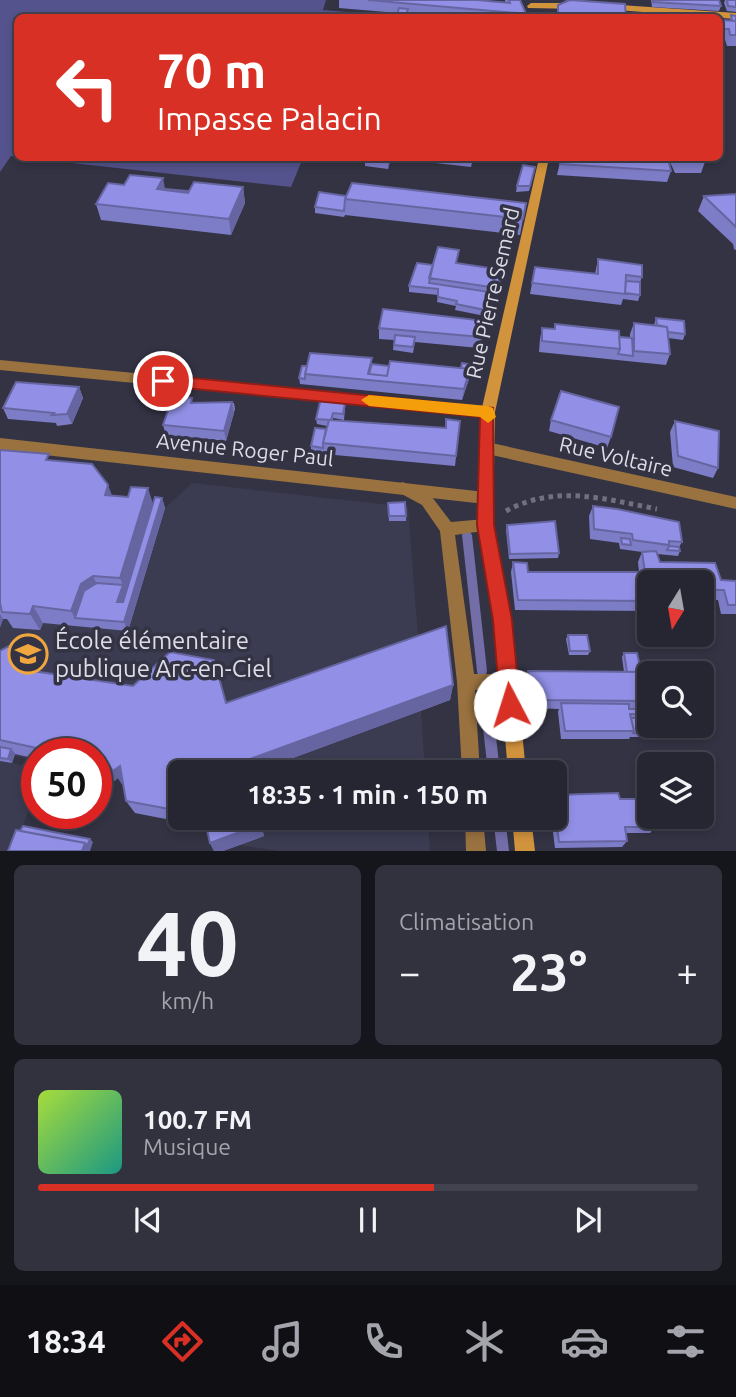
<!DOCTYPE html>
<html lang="fr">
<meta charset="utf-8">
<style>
body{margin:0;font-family:Ubuntu,sans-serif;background:#32323f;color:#f1f3f6;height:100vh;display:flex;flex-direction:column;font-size:26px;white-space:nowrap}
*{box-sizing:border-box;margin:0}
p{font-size:23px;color:#a4a5ac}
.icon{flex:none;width:38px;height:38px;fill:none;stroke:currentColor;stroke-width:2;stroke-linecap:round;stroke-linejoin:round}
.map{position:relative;height:851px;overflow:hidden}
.sheet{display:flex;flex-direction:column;gap:14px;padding:14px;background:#15151c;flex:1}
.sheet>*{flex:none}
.guide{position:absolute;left:14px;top:14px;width:709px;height:147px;border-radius:10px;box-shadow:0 4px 10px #0003,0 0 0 2px #42434e;background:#d93025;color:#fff;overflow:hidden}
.needle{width:46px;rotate:191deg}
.fabs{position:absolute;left:637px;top:570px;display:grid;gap:14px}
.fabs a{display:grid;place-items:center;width:77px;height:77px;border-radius:10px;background:#262633;box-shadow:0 4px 10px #0003,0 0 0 2px #42434e;font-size:35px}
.speed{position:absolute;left:21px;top:738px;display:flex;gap:14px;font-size:35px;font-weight:700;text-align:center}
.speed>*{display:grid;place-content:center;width:91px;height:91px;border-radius:50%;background:#262633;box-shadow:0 4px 10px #0003,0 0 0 2px #42434e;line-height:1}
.speed .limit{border:10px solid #d22;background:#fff;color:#111}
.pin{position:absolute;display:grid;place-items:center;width:60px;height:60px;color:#fff;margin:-30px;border:4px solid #fff;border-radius:50%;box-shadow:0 2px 7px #0007}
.me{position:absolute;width:77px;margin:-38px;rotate:355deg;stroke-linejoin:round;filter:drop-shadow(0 0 5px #0008)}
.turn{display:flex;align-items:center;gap:24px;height:147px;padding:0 28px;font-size:32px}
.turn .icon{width:91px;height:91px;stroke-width:2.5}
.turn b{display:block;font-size:49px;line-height:60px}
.big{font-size:52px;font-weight:700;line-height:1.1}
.sheet .card{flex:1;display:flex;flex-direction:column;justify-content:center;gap:10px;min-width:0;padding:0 24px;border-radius:10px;background:#32323f}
.sheet .dial{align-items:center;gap:0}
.dial b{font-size:91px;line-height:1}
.song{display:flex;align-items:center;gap:21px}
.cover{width:84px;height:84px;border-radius:10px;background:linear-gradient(135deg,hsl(80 70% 55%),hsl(170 70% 35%))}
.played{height:7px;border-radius:4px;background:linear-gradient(90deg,#d93025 60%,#42434e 60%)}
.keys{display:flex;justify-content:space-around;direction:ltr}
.heat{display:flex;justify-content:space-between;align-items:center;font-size:38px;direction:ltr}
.sheet .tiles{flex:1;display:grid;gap:14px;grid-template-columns:1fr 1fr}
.card:last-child{grid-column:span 2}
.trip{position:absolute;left:168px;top:760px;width:399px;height:70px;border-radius:10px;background:#262633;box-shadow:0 4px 10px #0003,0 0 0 2px #42434e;font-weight:700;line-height:70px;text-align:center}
.tab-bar{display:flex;height:112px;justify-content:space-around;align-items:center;background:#0f0f14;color:#a4a5ac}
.tab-bar .icon{width:49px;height:49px}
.tab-bar .selected{color:#d93025}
.tab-bar b{font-size:32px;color:#f1f3f6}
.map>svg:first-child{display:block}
.built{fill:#3b3c52}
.green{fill:#54538d}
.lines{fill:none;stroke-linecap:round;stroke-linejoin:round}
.stream{fill:#736ea8;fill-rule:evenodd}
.path{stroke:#70707f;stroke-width:5;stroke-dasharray:4.5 4.5;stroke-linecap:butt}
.lane{fill:#9a7240;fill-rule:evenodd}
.street{fill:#9a7240;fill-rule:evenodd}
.secondary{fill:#d2933d;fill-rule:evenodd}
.wall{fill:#7d7cc6}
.shaded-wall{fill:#6665a1}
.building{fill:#9190e6;stroke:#6665a1;stroke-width:2}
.route{fill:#d93025;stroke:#8d1f18;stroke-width:2}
.slow{fill:#f59e0b}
.labels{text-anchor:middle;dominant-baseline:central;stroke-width:7;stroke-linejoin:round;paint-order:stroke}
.street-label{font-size:21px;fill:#dddde8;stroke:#334}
.near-poi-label{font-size:24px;fill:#dddde8;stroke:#334;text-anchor:start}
</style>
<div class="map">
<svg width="736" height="851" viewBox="0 0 736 851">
<rect width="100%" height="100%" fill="#334"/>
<path class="built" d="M0,468L115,503L165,508L192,483L408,507L419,650L450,700L421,711L425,772H180V817H428L430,851H278L240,845L210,828L135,813L128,779L122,784L117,778L108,786L96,785V754H37V761L15,756L12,763L37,769V789L13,851H0Z"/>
<path class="green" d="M0,0H326L323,10L383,15L18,18L17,157L11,156L0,172Z
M26,158H303L291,187Z"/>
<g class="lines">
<path class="stream" d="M467,531L470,532L472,535L487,671L486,675L482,676L478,675L477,671L462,535L464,532Z
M488,714L492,715L494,719L500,772H488L482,719L484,715Z
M493,817H505L509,851H497Z"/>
<path class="path" d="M506,511C555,484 605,499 657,509"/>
<path class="lane" d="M0,360L488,407L495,412L488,417L0,370Z
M403,482L432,497L451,522L485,519L490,520L493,525L490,530L455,535L474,674H508L514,676L517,682L514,688L508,690H475L480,772H462L457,682L440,531L422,505L398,492L396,488L398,484Z
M465,817H483L486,851H466Z"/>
<path class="street" d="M0,438L485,492L490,494L492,498L490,502L485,504L0,450Z
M487,442L736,497V509L487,454L482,452L480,448L482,444Z"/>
<path class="secondary" d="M531,3H579L583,6L579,9L528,8L527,6Z
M606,4L736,13V19L603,9V5Z
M539,158H549L495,412L493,525L511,620L526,772H508L495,620L477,525L481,412Z
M512,817H531L535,851H515Z"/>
</g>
<path class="wall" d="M339,0H477L505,2V0H520L528,18H447L408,14L407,18H396L398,13L339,8Z
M563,0H584V1L626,18H556L558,5L570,1Z
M651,0H719L721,6L719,11L652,7Z
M725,0H736V12L727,11L724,3Z
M731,15L736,16V46H727L725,40L719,39V20L730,21Z
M365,158H473L471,167L391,158L388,169L365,166Z
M561,158L671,171L667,182L557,175Z
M672,158H703L705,162L701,173H675L670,162Z
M534,172L529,191L516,192L517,186Z
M243,187L245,203L231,235L101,220L96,204L165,189L189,191Z
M736,194V250L734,249L733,244L698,211L704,196Z
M346,196L526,203L520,235L345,215L344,217L315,213V207Z
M598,259L642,277L640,282V295L638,301L623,299L621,305L530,294L535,267L595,274Z
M458,263L503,270L501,281L490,317L455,310L456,306L437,302L438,295L409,292V286Z
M656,318L685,334L683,340L668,338L670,354L666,365L539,352L540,339L542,328L554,329L555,324L630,338V334L634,323L654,325Z
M485,321L484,332L479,348L415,342L413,353L393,350L394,340L379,339V328Z
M372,358V364L389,366L461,368L473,365L472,370L462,400L300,384L299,378L307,366Z
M79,387L83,398L72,424L57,426L56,423L8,419L3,408Z
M346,398L344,420L333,418V420L445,428L446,419L460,421L455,466L324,454L311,452V446L326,429L327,426L317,424L316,419Z
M193,403H234L235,409L226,441L166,435L163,425Z
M551,420L611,437L607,448L549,431Z
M675,421L718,468L713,478L673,467L670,432Z
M0,450L52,461L112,495L153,504L162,498L165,508L128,631L43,623L40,630L13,628L7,619H3L0,627Z
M388,503L406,516V521H389Z
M593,506L682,542L679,547L680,551L678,556L657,554L660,562L721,580L736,581V614H721L718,600H702V583H649V611L515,610L511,572L513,562L528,572H639L638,562L642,552L620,549L619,543L590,539L589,516Z
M507,525L559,553L558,558L509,559L506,530Z
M568,635L590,651L588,655H569L566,639Z
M9,646L18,658L35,670L46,673L227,703L453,685L450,700L255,772H180V817H259L264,836L223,851H214L210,843L207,827L135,813L126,801L123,783L122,784L118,778L108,786L96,785V754H37V759L15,754L12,763L0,761V651Z
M624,653L641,672L649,693V704L646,710L638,709L645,733L642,737H630L629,739H561L558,712L559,709L530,708L526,680L528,671L624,672L622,657Z
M555,795L620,799L655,827L650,833H626L627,841L622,847L555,848L551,817H555Z"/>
<path class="shaded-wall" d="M388,158H391L388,169Z
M163,178L166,194L157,189Z
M243,187L245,203L231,235L229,219Z
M503,270L501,281L490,317L497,288Z
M485,321L484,332L479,348L481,337Z
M473,365L472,370L462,400L464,389L470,369Z
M79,387L83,398L72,424L67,414Z
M232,402L234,413L226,441L224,431Z
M108,485L115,503L105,495Z
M148,488L154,507L122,611L117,602L123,585L120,578Z
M162,498L165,508L128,631L124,622Z
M93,576L101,593L75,618L71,611L81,584Z
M33,606L43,623L40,630L30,614Z
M0,614L3,619L0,627Z
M453,685L450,700L255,772H233L232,769L242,762Z
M11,749L15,753L12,763L8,759Z
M109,765L118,778L108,786L99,774Z
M120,766L128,779L122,784L113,771Z
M259,817L264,836L223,851H214L210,843Z
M90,839L93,842L90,851H82L85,843Z"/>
<path class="building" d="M368,0H477L510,3L509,0H520L528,18L516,17V13Z
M570,0L625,4L626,18L558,13V5Z
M653,0H719L721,6L653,2Z
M727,0H736V7L728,6Z
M399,8L408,9L405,18H396Z
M702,14H710L711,18H703Z
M731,15L736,16V21H732Z
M719,20L736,21V35H730L729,29H719Z
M561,158H668L671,171L560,164Z
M676,158H703L705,162H678Z
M523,165L535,167L530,186H517Z
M130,175L163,178L157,189L188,193L194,182L243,187L229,219L96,204L108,183L124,185Z
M352,183L526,203L523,219L345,199Z
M165,189L189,191L188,193L164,190Z
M319,192L346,196L345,199L344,211L315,207Z
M736,194V227L704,196Z
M438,247L459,250L456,263L503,270L497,288L429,278Z
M598,259L642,265V277L626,275L625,294L532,283L535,267L598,274Z
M417,263L433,265L429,283L496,293L490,311L456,304L457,301L438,297V289L409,286Z
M626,281L640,282V295L625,293Z
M383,309L485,321L481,337L379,328Z
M656,318L684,321L685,334L668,332L667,327L657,325Z
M634,323L667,327L670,354L634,351Z
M555,324L619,331L620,349L542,341V328L555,329Z
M395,335L415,337L413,347L394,345Z
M619,337L632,338L633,356L618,354L620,349Z
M310,353L372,358L368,374L387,376L390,361L470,369L464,389L305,374Z
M462,363L473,365L469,374L470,369L461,368Z
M372,364L389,366L387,376L369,374Z
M302,366H307L305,374V379L299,378Z
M16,382L79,387L67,414L52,415L54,413L3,408Z
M561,391L619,407L611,437L551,420Z
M173,396L192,398L191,403L232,402L224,431L163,425Z
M321,398H346L343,414L333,413L331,420L316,419Z
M446,419L460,421L456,456L323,443L329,420L446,428Z
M675,421L719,431L718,468L678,456Z
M315,428L326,429L323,443V448L311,446Z
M0,450L49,454L46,460L92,464L108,485L105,495L128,497L131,487L148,488L120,578L93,576L81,584L71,611L33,606L30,614L2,612L0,603Z
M155,497L162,498L124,622L75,618L84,591L97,583L123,585L117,602H123Z
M405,502L406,516H389L388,503Z
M593,506L617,509L679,522L682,542L669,541V545L633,540L632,534L594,529Z
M555,521L559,553L510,554L507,525Z
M621,538L630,539L631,545L622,544Z
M669,546L679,547L680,551L667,550Z
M656,551L660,562L715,563L721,580L736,581V605H728L724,590H702V583H649V601L518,600L513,562L527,563L528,572H645L642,552Z
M446,626L453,685L242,762L243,765L232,769L233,772H180V811L126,801L120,766L113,771L109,765L99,774L96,773V754H64L0,740V651L9,646L15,657L27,659L33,671L133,686L170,652L214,660L226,703Z
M568,635H587L590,651H570Z
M624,653H637L641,672H627Z
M528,671L645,672L649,693V701L533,700Z
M561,703L629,704V709H638L639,714H630L634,731H565Z
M638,710H640L645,733H633L634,731L631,718H636L639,714Z
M0,747L11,749L8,759L0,758Z
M618,793L620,799H648L649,817H653L655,827H625L627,841L559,842L555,810V795Z
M204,817H259L261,824L210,843Z
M23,826L90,839L87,846L85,843L20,831Z
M16,830L85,843L82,851H8Z"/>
<path class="route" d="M163,375L493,408L494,525L512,620L520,705L517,711L510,714L503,711L500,705L493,620L477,525L480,417L163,386L155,381Z"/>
<path class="slow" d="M369,395L488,406L493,408L496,417L488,423L480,417L369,406L361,400Z"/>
<defs>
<g id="school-ring" transform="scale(2.0125)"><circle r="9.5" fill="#334" stroke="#f0a63f" stroke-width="1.5"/><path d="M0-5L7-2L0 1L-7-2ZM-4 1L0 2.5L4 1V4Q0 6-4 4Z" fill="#f0a63f"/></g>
</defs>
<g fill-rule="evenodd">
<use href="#school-ring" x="28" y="654"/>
</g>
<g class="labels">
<g class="street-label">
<text transform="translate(492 293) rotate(-77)">Rue Pierre Semard</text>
<text transform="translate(245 449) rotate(6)">Avenue Roger Paul</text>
<text transform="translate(616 456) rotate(13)">Rue Voltaire</text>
</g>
<g class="near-poi-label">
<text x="55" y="640">École élémentaire<tspan x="55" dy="28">publique Arc-en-Ciel</tspan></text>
</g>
</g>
</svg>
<div class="fabs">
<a><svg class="needle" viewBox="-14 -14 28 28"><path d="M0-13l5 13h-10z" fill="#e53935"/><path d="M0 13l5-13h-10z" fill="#a4a5ac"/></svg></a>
<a><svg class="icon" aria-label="search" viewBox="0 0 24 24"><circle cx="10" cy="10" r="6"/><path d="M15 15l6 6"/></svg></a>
<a><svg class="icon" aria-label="layers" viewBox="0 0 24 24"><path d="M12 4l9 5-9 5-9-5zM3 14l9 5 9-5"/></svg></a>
</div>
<div class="speed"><div class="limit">50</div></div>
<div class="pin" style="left:163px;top:381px;background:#d93025"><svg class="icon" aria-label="arrive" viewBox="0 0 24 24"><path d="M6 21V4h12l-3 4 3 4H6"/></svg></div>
<svg class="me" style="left:510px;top:705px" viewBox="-20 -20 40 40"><circle r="19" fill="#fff"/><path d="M0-13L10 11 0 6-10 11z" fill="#d93025"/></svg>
<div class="trip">18:35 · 1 min · 150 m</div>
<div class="guide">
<div class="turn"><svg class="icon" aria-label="left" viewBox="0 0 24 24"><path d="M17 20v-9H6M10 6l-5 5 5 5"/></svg><div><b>70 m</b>Impasse Palacin</div></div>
</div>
</div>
<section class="sheet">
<div class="tiles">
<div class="card dial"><b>40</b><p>km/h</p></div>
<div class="card"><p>Climatisation</p>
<div class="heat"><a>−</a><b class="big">23°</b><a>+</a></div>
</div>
<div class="card">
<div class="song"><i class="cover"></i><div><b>100.7 FM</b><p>Musique</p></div></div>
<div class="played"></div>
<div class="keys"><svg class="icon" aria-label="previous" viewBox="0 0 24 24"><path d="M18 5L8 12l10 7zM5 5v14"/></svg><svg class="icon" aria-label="pause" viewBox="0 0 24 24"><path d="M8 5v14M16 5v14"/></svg><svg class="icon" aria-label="next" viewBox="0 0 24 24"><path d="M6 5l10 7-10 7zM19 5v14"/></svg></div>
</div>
</div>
</section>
<nav class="tab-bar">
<b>18:34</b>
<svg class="icon selected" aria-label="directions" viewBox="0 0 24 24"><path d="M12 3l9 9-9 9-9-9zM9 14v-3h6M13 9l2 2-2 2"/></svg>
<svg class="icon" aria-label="music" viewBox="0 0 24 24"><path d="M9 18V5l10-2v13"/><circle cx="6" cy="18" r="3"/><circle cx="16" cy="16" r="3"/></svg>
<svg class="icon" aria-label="phone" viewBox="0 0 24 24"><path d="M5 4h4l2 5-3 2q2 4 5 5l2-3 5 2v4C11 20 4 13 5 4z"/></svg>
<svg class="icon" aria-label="climate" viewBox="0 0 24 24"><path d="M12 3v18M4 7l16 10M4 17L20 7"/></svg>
<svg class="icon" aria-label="car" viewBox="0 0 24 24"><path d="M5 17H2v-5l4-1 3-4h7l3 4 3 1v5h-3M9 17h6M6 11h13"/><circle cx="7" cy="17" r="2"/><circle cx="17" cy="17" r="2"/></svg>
<svg class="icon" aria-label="filters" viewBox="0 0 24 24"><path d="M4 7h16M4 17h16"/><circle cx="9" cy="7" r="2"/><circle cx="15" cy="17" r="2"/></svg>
</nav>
